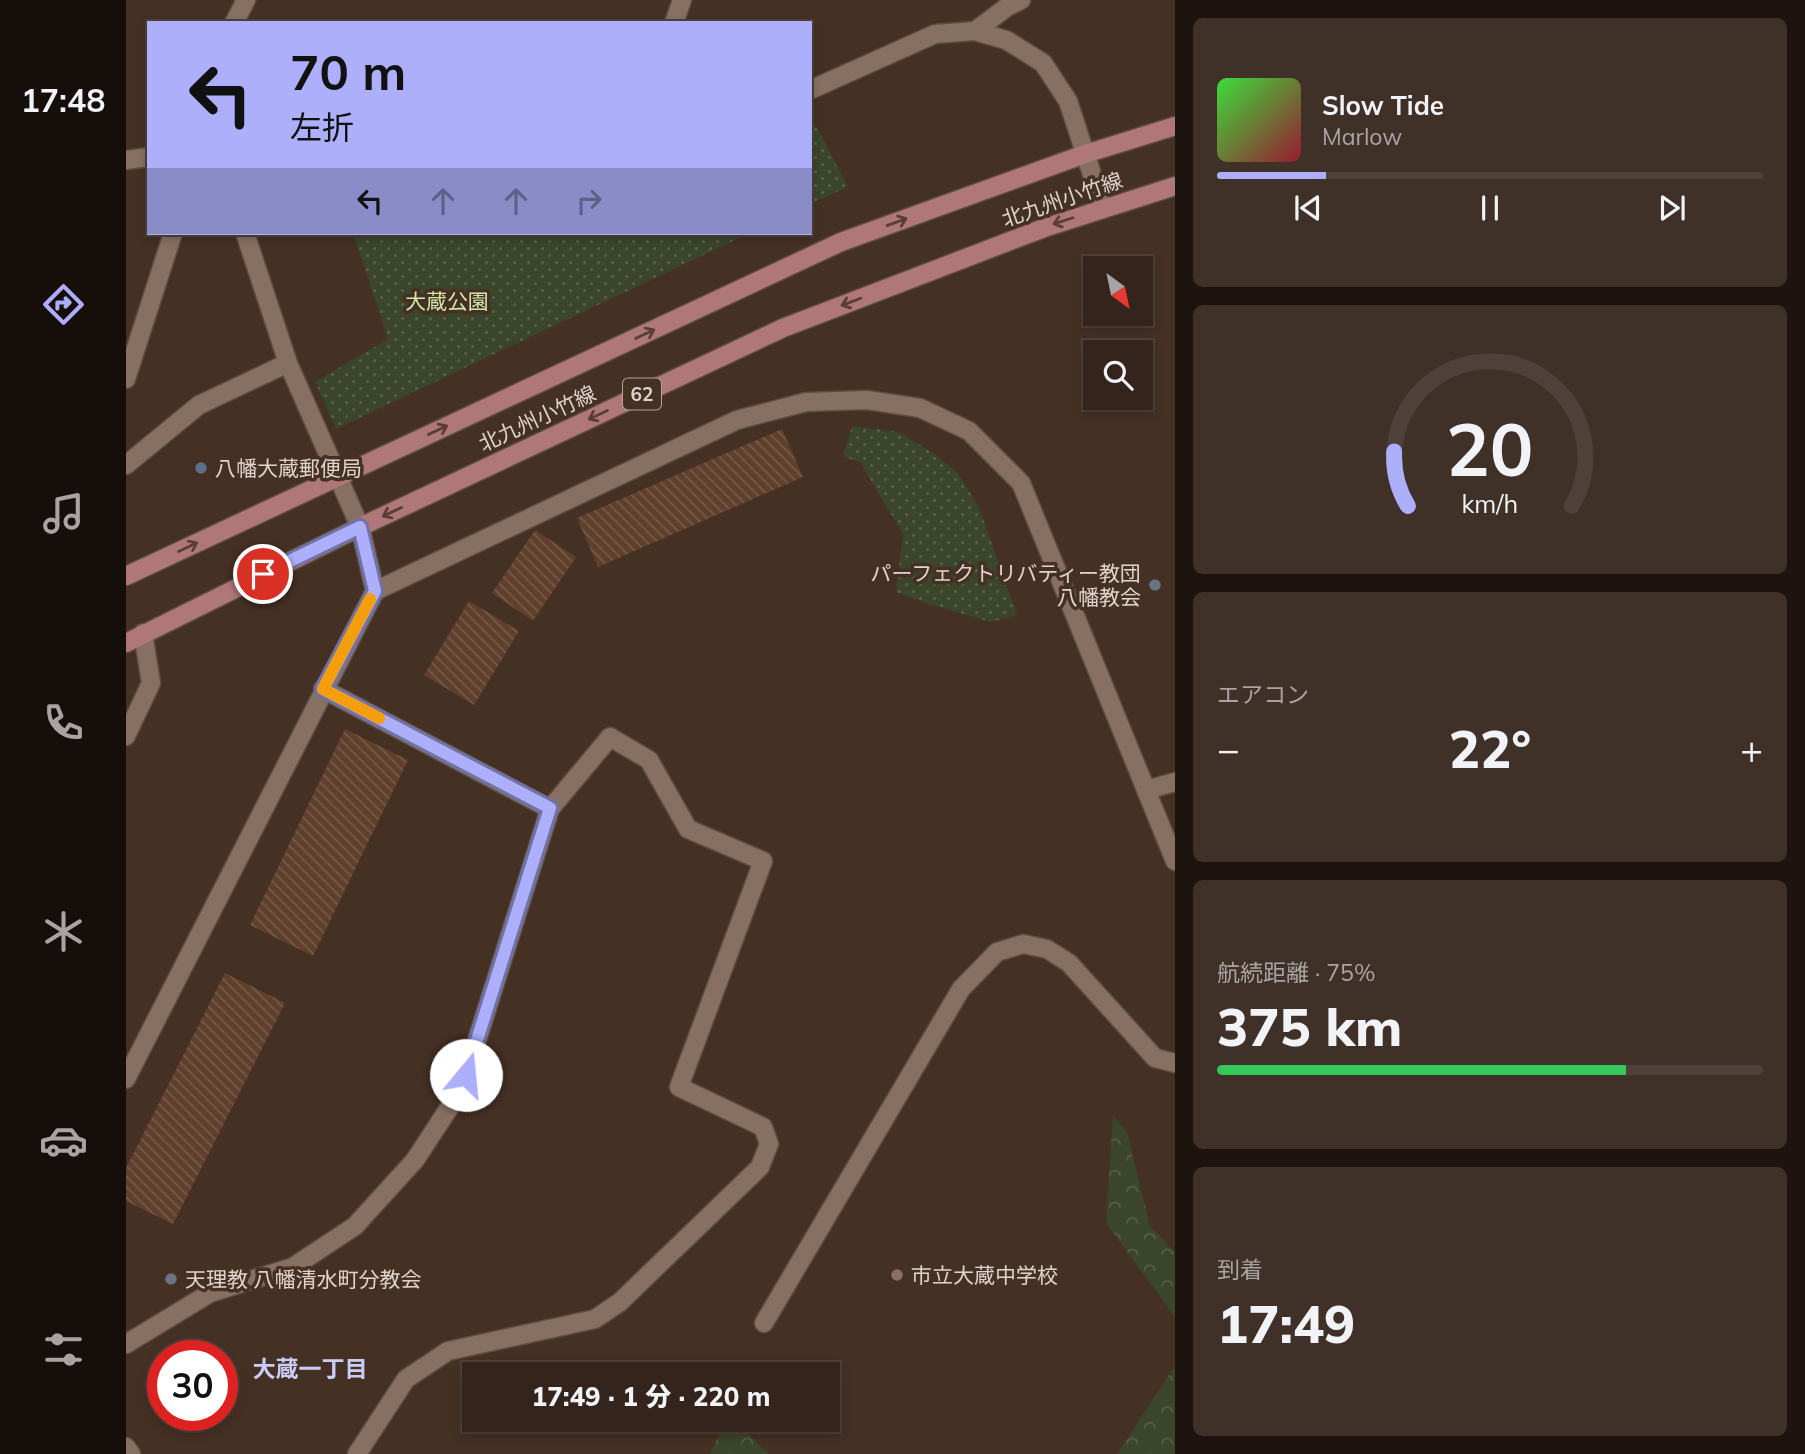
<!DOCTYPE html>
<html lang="ja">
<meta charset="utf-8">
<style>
body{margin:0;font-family:Mulish,"Noto Sans JP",sans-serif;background:#3f3028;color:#f1f3f6;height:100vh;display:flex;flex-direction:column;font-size:26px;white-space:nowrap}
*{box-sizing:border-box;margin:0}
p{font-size:23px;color:#a9a4a3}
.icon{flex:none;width:38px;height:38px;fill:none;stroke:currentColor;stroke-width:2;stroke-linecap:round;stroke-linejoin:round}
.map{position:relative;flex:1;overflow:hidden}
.sheet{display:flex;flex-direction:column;gap:18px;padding:18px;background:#1d140f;width:630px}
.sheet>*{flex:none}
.top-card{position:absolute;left:21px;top:21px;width:665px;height:214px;border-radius:0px;box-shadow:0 4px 10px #0003,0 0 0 2px #4e413a;background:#adaffb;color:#111;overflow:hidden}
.needle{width:46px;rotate:147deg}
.controls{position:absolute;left:957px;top:256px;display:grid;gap:14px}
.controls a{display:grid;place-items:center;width:70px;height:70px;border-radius:0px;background:#34241b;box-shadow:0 4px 10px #0003,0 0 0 2px #4e413a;font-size:35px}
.speed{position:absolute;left:21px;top:1340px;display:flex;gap:14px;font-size:35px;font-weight:700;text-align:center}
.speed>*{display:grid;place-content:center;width:91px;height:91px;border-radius:50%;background:#34241b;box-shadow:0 4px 10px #0003,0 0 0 2px #4e413a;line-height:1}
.speed .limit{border:10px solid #d22;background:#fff;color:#111}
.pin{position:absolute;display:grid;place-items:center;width:60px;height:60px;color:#fff;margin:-30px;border:4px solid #fff;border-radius:50%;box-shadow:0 2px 7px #0007}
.me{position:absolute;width:77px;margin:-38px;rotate:17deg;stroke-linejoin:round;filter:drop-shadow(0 0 5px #0008)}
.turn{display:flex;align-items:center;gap:24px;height:147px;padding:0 28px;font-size:32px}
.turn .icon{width:91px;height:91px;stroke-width:2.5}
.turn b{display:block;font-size:49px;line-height:60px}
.lanes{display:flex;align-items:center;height:66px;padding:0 28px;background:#0003;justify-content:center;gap:35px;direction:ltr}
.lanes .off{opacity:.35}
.big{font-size:52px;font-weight:800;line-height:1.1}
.sheet .card{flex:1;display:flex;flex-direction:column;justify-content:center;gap:10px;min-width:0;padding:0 24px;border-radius:10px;background:#3f3028}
.sheet .dial{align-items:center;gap:0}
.dial svg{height:182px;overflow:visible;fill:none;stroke:#4e413a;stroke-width:7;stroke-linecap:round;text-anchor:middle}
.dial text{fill:#f1f3f6;stroke:none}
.song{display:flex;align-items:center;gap:21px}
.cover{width:84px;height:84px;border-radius:10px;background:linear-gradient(135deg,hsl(120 70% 55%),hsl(350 70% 35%))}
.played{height:7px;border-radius:4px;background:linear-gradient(90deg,#adaffb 20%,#4e413a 20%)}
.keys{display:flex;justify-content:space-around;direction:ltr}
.heat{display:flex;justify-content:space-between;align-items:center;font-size:38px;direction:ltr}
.charge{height:10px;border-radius:5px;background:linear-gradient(90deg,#34c759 75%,#4e413a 0)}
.trip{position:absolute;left:336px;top:1362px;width:378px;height:70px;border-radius:0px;background:#34241b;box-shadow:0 4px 10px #0003,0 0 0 2px #4e413a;font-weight:800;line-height:70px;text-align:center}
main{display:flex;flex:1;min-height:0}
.tab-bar{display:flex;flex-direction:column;width:126px;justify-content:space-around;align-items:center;background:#150e0b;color:#a9a4a3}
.tab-bar .icon{width:49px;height:49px}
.tab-bar .selected{color:#adaffb}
.tab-bar b{font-size:32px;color:#f1f3f6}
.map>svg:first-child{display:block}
.grass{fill:url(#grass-dots)}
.forest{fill:url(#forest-crowns)}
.building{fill:url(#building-back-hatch)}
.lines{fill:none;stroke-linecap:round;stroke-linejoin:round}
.minor-casing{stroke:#5d4c41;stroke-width:21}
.major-casing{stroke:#5d4c41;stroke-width:21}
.minor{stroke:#876f61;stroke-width:18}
.major{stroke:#b07779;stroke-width:18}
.oneway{stroke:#5a3e35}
.route-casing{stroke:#7072a3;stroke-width:18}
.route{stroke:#adaffb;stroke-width:12}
.slow{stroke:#f59e0b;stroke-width:12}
.service-dot{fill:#5c6f8a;stroke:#453024;stroke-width:2.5}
.worship-dot{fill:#6b7280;stroke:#453024;stroke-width:2.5}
.education-dot{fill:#8d6e63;stroke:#453024;stroke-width:2.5}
.labels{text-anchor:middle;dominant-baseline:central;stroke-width:7;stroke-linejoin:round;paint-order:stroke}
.shield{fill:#453024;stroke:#b2a299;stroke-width:2}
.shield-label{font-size:19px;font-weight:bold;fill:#e0d3cb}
.street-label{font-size:21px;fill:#e0d3cb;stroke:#453024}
.park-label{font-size:21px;fill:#d0e6a8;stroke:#453024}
.poi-label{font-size:21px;fill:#e0d3cb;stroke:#453024;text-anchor:start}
.neighbourhood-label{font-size:23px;font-weight:bold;fill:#cacdf8;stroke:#453024}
</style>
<main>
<nav class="tab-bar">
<b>17:48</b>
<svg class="icon selected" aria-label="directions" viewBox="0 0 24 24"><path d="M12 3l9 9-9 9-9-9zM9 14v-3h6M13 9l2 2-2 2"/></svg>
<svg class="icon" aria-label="music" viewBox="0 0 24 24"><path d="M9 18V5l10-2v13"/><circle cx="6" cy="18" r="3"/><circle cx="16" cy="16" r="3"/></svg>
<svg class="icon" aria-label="phone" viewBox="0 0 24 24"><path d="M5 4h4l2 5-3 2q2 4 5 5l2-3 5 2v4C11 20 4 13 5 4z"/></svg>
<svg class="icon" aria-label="climate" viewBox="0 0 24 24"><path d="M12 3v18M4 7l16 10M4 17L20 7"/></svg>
<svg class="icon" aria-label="car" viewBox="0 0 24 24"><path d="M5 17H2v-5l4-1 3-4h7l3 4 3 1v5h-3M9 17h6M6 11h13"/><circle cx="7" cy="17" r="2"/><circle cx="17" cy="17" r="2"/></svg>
<svg class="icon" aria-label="filters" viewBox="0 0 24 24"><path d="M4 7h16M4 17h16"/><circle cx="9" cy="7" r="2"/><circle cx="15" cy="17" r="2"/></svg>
</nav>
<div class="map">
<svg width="1049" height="1454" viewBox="0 0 1049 1454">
<defs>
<pattern id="grass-dots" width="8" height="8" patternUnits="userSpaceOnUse" patternTransform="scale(1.75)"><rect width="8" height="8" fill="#3b452a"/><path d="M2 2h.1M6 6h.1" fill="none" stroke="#575f48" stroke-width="1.8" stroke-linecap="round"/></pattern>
<pattern id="forest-crowns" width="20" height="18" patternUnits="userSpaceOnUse" patternTransform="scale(1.75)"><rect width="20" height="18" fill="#3b452a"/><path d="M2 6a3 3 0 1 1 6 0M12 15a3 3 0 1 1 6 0" fill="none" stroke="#575f48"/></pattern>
<pattern id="building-back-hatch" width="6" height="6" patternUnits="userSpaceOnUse" patternTransform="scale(1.75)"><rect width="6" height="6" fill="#603f2c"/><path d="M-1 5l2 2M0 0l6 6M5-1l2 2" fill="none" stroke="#765a49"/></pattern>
</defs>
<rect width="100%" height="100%" fill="#453024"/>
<path class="grass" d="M685,116L722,187L684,204V117Z
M227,233H624L210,429L189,382L262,339Z
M726,426L773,432L807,453L831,472L853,507L891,615L865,622L802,604L770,592L777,534L734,462L717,457Z"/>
<path class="forest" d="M987,1115L1001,1132L1024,1226L1049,1252V1317L980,1223Z
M1049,1366V1454H991Z
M601,1419H607L643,1454H584Z"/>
<path class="building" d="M656,429L677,477L472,567L451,518Z
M409,530L450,557L407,621L366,593Z
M343,601L393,631L348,705L298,675Z
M219,729L282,760L187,956L124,925Z
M99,973L159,1003L47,1224L0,1201V1168Z"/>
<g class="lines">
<g class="minor-casing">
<path id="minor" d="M108,23L120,0
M548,23L556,0
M849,31L881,7L895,0
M684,90L809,34L849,31L880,40L917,63L942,101L977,208
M0,160L23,157
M119,233L162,363L234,527L249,591
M0,379L47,233
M0,465L73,405L162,363
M197,689L424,809
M0,736L25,683L17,633
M1020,790L1049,782
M0,1079L249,591L611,420L680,402L741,400L794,408L843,431L895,483L1049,861
M638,1323L835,989L871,952L897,944L921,949L943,963L1029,1058L1049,1063
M0,1344L84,1293L167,1267L229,1226L289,1160L325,1105L340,1075L424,809L484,737L523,760L562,829L637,861L553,1087L637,1127L643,1144L634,1167L494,1302L469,1319L322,1351L280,1379L231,1454
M0,1447L5,1454"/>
</g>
<g class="major-casing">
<path id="major" d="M0,576L715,242L959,154L1049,126
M0,643L234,527L657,328L918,228L1049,186"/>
</g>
<use href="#minor" class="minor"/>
<use href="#major" class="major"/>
</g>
<defs><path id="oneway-shaft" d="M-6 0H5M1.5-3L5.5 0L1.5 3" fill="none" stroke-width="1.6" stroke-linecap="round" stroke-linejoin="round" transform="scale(1.75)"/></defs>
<g class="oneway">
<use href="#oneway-shaft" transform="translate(937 221) rotate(162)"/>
<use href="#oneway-shaft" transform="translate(771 222) rotate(-20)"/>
<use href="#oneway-shaft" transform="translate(725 302) rotate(159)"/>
<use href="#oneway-shaft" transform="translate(519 334) rotate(-25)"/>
<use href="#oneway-shaft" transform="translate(472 415) rotate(155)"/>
<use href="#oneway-shaft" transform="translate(312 430) rotate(-25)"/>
<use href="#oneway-shaft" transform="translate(266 512) rotate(155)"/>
<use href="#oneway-shaft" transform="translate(62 547) rotate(-25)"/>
</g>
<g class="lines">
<g class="route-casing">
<path id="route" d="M137,574L234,527L249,591L197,689L424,808L340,1075"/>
</g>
<use href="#route" class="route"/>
<path class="slow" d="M244,599L197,689L253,718"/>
</g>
<circle class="service-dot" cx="75" cy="468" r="7"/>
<g class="worship-dot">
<circle cx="1029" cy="585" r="7"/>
<circle cx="45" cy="1279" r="7"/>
</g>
<circle class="education-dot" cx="771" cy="1275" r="7"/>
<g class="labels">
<rect class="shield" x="497" y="378.5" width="38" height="31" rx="5"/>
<g class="shield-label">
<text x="516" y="394">62</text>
</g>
<g class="street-label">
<text transform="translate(936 199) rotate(-19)">北九州小竹線</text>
<text transform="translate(411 418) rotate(-25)">北九州小竹線</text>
</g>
<g class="park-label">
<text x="321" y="301">大蔵公園</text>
</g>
<g class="poi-label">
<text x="89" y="468">八幡大蔵郵便局</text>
<text x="1015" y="573" text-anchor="end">パーフェクトリバティー教団<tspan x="1015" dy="24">八幡教会</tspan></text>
<text x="785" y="1275">市立大蔵中学校</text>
<text x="59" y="1279">天理教 八幡清水町分教会</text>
</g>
<g class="neighbourhood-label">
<text x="184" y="1368">大蔵一丁目</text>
</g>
</g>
</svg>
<div class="controls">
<a><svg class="needle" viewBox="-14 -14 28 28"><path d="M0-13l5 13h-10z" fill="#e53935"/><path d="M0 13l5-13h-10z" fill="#a9a4a3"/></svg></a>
<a><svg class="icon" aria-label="search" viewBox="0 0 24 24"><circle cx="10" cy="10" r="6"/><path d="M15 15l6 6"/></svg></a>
</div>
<div class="speed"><div class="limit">30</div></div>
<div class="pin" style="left:137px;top:574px;background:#d93025"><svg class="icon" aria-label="arrive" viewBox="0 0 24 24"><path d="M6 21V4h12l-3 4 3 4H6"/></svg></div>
<svg class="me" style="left:340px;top:1075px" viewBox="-20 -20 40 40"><circle r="19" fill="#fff"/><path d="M0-13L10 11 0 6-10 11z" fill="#adaffb"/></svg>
<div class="trip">17:49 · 1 分 · 220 m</div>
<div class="top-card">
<div class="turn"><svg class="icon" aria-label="left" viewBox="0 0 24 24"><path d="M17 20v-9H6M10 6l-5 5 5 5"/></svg><div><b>70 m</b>左折</div></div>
<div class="lanes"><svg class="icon" aria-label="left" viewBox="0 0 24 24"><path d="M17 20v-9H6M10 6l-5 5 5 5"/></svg><svg class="icon off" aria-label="ahead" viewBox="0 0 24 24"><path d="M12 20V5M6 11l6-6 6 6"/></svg><svg class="icon off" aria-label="ahead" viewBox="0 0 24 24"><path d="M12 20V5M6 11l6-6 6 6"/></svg><svg class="icon off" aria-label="right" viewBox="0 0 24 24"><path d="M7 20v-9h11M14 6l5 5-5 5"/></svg></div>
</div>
</div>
<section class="sheet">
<div class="card">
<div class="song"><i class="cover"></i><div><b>Slow Tide</b><p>Marlow</p></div></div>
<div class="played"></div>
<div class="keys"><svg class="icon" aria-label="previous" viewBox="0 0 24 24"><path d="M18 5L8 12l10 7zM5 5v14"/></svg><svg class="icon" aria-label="pause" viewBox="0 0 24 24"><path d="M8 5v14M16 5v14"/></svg><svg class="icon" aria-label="next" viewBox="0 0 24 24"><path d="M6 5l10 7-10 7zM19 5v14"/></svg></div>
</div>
<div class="card dial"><svg viewBox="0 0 100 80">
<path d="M14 69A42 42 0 1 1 86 69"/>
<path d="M14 69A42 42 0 0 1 8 45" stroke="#adaffb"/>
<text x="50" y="56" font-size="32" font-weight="700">20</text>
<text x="50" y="72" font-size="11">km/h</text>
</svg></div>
<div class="card"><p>エアコン</p>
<div class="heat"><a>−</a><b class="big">22°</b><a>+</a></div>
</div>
<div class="card"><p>航続距離 · 75%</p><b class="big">375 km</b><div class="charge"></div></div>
<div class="card"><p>到着</p><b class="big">17:49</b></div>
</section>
</main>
